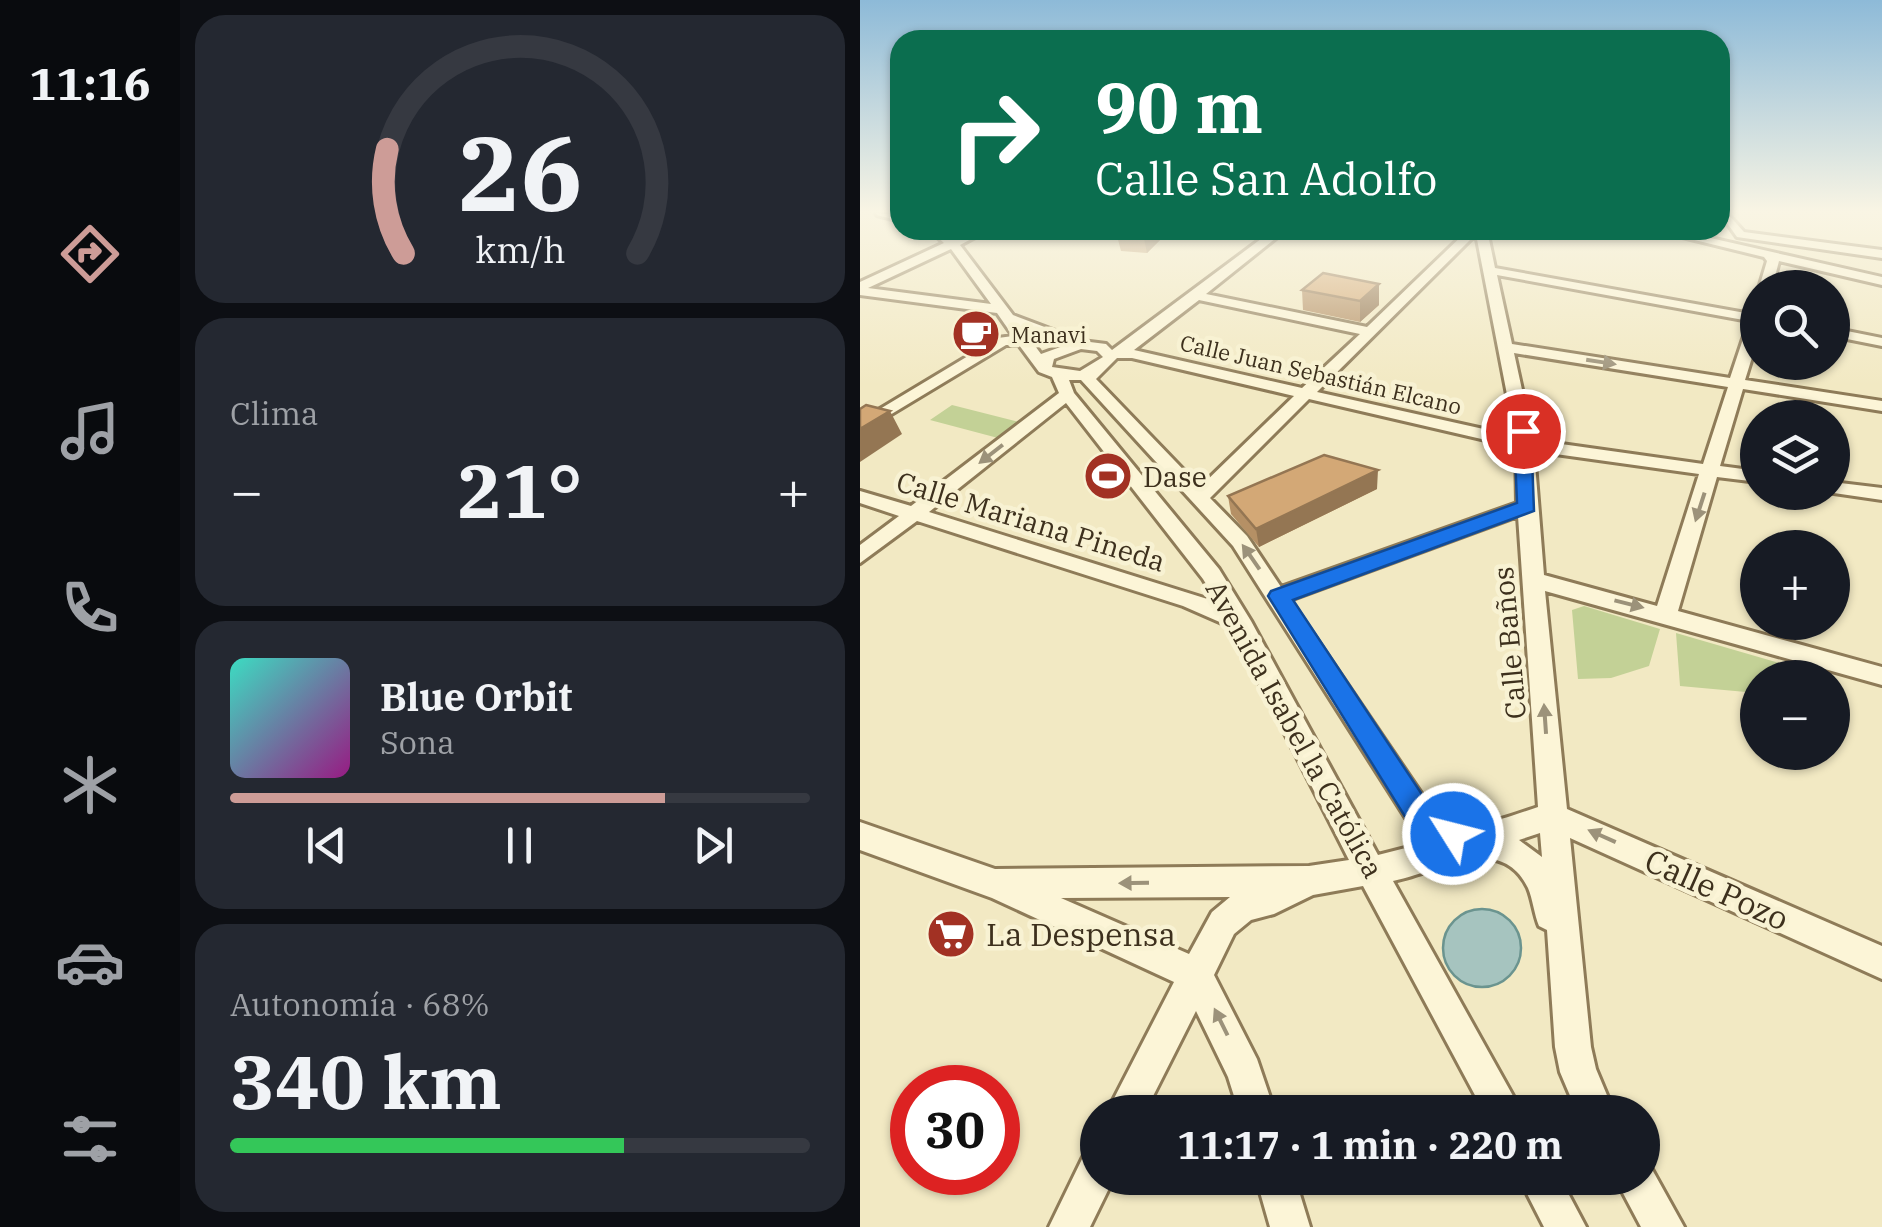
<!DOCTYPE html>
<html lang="es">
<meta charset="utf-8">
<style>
body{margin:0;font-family:"IBM Plex Serif",serif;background:#242831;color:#f1f3f6;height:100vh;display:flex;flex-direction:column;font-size:38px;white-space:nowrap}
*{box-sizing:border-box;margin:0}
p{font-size:32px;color:#9ea1a6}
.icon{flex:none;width:55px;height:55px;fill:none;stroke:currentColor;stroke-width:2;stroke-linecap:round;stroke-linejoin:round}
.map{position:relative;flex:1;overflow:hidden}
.side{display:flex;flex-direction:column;gap:15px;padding:15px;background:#0d0f14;width:680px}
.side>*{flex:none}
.hud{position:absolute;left:30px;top:30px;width:840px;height:210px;border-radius:30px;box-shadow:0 2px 8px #0004;background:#0b6e4f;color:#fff;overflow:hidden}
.fabs{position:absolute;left:880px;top:270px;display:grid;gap:20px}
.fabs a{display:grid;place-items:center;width:110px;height:110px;border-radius:50%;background:#171b24;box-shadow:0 2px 8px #0004;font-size:50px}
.speed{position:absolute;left:30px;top:1065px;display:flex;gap:20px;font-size:50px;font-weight:700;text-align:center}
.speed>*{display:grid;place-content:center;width:130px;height:130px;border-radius:50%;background:#171b24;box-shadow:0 2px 8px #0004;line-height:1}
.speed .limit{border:15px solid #d22;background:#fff;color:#111}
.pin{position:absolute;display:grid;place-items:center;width:85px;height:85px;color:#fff;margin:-42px;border:5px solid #fff;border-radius:50%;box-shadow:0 2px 10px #0007}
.me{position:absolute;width:110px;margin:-55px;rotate:306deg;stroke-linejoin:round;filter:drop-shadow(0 0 8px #0008)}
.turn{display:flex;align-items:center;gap:35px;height:210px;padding:0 40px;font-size:45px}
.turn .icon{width:130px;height:130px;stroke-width:2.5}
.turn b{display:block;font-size:70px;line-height:85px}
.big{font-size:75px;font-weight:700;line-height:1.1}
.side .widget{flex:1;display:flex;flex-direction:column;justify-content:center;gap:15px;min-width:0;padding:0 35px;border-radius:30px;background:#242831}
.side .dial{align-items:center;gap:0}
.dial svg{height:260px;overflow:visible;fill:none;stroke:#363941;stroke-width:7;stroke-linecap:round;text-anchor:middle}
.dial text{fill:#f1f3f6;stroke:none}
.song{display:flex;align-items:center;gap:30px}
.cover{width:120px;height:120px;border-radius:15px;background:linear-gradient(135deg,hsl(170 70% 55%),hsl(310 70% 35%))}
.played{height:10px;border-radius:5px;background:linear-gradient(90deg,#cd9c97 75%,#363941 75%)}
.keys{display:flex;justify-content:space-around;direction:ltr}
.heat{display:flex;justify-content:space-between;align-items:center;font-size:55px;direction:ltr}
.charge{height:15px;border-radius:8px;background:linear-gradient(90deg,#34c759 68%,#363941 0)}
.trip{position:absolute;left:220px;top:1095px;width:580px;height:100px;border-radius:50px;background:#171b24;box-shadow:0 2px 8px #0004;font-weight:700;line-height:100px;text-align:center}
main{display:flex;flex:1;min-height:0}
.dock{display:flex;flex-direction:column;width:180px;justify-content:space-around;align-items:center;background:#090b0e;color:#9ea1a6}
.dock .icon{width:70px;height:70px}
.dock .active{color:#cd9c97}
.dock b{font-size:45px;color:#f1f3f6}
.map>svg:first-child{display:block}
.green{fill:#c3d196}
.water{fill:#a6c4bf;stroke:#6b948f;stroke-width:2.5}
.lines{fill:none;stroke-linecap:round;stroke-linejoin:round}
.street-casing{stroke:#8e7b58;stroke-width:6}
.street{fill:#fcf5d7;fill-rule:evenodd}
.wall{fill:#b59065}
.shaded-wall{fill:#947653}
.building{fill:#d3a876;stroke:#947653;stroke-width:2.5}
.oneway{fill:#9c927a}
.route{fill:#1a73e8;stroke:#114b97;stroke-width:2.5}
.labels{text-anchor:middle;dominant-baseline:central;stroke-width:9;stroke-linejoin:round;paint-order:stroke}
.far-poi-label{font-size:22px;fill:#3d301d;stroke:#f8f2d3;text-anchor:start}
.far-street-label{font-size:22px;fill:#3d301d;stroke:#f8f2d3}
.poi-label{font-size:28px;fill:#3d301d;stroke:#f8f2d3;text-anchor:start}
.street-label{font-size:28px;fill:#3d301d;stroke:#f8f2d3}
.near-street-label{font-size:32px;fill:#3d301d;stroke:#f8f2d3}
.near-poi-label{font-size:32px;fill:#3d301d;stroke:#f8f2d3;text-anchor:start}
</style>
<main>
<nav class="dock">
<b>11:16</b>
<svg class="icon active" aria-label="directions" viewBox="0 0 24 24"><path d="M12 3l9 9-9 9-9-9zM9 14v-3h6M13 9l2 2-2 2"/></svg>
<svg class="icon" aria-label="music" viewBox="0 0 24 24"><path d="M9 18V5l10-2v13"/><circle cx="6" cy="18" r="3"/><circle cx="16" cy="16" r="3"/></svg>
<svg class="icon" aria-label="phone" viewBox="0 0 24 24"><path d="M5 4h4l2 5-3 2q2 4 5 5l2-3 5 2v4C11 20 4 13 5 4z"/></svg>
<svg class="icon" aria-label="climate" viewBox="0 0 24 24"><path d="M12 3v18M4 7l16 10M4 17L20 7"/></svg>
<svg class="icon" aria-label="car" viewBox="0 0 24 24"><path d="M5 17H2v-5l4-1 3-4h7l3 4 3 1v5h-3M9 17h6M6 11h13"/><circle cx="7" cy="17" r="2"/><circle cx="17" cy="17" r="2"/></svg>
<svg class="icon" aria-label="filters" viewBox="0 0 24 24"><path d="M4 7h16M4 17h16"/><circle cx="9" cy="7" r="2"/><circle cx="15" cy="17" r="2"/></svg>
</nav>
<section class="side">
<div class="widget dial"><svg viewBox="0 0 100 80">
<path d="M14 69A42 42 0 1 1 86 69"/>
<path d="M14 69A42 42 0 0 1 9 37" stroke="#cd9c97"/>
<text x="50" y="56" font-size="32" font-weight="700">26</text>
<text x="50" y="72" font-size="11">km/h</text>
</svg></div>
<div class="widget"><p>Clima</p>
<div class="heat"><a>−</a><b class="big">21°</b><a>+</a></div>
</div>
<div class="widget">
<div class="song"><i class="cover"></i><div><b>Blue Orbit</b><p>Sona</p></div></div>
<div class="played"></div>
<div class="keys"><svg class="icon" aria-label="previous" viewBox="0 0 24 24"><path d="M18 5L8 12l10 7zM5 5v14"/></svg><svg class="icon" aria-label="pause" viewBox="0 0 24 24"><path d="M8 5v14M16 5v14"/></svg><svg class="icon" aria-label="next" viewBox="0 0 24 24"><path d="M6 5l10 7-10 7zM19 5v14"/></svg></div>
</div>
<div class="widget"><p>Autonomía · 68%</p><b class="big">340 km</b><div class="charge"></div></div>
</section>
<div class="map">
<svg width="1022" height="1227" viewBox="0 0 1022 1227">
<rect width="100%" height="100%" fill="#f2e9c3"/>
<path class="green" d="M92,405L159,422L138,438L70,420Z
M724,606L800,629L789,666L751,678L718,679L712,610Z
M816,633L967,677L898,678L897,693L820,686Z"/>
<path class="water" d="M583 948a39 39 0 1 1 78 0a39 39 0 1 1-78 0Z"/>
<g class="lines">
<g class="street-casing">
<path id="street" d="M16,213L40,215V221L17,215Z
M860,213H867L884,232L1022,250V258L877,237Z
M70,230H83L93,239L113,230H128L100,245L153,315L222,341L246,344L252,350L413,230H426L346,294L507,327L608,230H627L635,268L891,314L898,309V338L885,380L1022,401V411L883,389L860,466L898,471V482L857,477L818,611L1022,667V685L685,591L707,809L1022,946V979L710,838L731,1047L736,1069L754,1112H717L700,1072L695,1047L687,930L679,926C674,914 673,900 668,888C640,831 577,873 533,881L662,1112H624L503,886L453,895L414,914L391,920L374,934L354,975L397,1059L415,1112H379L368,1077L336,1011L285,1112H247L314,982L132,898L0,850V822L135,869L449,866L489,860L371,627L323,606L57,521L0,563V545L39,516L0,503V491L51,506L199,393L192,377L179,372L159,345H146L0,433V421L138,338L153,336L137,313L0,295V282L84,243ZM616,234L655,436L457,392ZM91,249L131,304L8,288ZM637,275L889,321L870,378L652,344ZM339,300L500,334L442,388L274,350ZM164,331L206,345L181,354ZM221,349L237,351L243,357L220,371L192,367L194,359ZM654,353L868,387L843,464L673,440ZM257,358H272L434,396L340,487L236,379ZM209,380H221L373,546L549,823L577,840L518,855L391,621L359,569L214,393ZM449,399L656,447L657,503L421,587L387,536L350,498ZM206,403L343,579L357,602L69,512ZM674,451L839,474L797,606L684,575ZM658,516L678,807C630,823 616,832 569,805L430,600ZM680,833L682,857L659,840ZM370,897L352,912L329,954L201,898Z
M794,230H815L1022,277V285L919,261L912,288H899L907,261L904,257Z
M972,328L1022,338V346L972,336Z
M972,482L1022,488V500L967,492H972Z
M238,1150V1178H254L230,1227H189L224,1155Z
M782,1161L789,1164L824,1227H781L755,1178H782Z
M396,1178H435L450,1227H410Z
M659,1178H700L726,1227H684Z"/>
</g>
<use href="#street" class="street"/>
</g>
<path class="wall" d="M310,230L287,253L261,251L256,232Z
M442,290L519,305L500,322L443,310Z
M517,489L399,547L371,514L368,496Z"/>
<path class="shaded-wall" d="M287,230H310L287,253L283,234Z
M519,284V305L500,322V301Z
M30,411L42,434L0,462V429Z
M518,470L517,489L399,547L396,529Z"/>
<path class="building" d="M259,230H287L283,234L256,232Z
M463,273L519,284L500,301L442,290Z
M6,405L30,411L0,429V409Z
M464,455L518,470L396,529L368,496Z"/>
<defs><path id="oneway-solid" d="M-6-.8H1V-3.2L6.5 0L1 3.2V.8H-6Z" transform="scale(2.5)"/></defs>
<g class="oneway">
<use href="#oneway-solid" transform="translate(741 362) rotate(9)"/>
<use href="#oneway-solid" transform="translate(131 454) rotate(142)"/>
<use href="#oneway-solid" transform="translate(840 507) rotate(108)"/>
<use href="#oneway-solid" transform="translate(391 557) rotate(-125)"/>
<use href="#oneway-solid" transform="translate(769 604) rotate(14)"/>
<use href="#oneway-solid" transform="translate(685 719) rotate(-94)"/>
<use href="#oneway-solid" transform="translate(742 836) rotate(-156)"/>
<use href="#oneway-solid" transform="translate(274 883) rotate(179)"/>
<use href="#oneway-solid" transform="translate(361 1022) rotate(-116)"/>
</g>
<linearGradient id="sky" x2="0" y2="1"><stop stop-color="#8dbad8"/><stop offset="0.55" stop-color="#f9f5e4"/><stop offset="1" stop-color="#f9f5e4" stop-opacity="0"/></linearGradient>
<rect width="1022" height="385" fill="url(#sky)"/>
<path class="route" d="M663,426L671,431L674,511L433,600L569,805L603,825L608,834L603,844L593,848L564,836L549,823L408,596L411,591L657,503L654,431Z"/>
<defs>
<g id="cafe-disc" transform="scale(2.5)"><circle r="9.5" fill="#a23123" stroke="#f8f2d3"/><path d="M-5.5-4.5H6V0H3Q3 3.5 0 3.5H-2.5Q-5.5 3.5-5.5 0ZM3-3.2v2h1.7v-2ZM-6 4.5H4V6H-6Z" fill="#fff"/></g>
<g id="stadium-disc" transform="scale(2.5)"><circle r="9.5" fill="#a23123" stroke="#f8f2d3"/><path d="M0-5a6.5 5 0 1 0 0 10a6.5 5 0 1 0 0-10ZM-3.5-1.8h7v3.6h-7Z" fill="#fff"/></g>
<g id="supermarket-disc" transform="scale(2.5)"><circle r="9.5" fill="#a23123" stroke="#f8f2d3"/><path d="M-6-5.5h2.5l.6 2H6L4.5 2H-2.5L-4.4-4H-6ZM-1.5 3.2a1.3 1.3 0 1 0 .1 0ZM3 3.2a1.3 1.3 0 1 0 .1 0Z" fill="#fff"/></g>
</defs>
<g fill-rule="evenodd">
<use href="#cafe-disc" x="116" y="334"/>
<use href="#stadium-disc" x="248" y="476"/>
<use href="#supermarket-disc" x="91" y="934"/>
</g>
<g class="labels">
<g class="far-poi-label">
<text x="151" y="334">Manavi</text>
</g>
<g class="far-street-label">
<text transform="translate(461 374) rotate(13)">Calle Juan Sebastián Elcano</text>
</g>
<g class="poi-label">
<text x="283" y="476">Dase</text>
</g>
<g class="street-label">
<text transform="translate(171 521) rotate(17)">Calle Mariana Pineda</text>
<text transform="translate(649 643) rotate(-95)">Calle Baños</text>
<text transform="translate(435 729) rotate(61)">Avenida Isabel la Católica</text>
</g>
<g class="near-street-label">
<text transform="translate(857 889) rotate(24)">Calle Pozo</text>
</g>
<g class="near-poi-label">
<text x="126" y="934">La Despensa</text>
</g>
</g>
</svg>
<div class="fabs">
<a><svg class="icon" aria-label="search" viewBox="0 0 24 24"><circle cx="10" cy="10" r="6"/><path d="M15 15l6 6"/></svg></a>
<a><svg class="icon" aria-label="layers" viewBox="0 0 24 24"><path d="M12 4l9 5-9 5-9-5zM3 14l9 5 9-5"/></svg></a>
<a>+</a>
<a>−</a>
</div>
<div class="speed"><div class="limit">30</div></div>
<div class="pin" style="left:663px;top:431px;background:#d93025"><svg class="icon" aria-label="arrive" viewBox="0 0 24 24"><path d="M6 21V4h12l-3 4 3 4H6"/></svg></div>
<svg class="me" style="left:593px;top:834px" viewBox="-20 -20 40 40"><circle r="17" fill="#1a73e8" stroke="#fff" stroke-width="3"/><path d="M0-11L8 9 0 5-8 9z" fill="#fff"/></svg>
<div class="trip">11:17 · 1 min · 220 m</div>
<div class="hud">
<div class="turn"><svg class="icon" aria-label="right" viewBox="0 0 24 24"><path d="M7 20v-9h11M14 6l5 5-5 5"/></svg><div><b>90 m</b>Calle San Adolfo</div></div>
</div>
</div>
</main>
